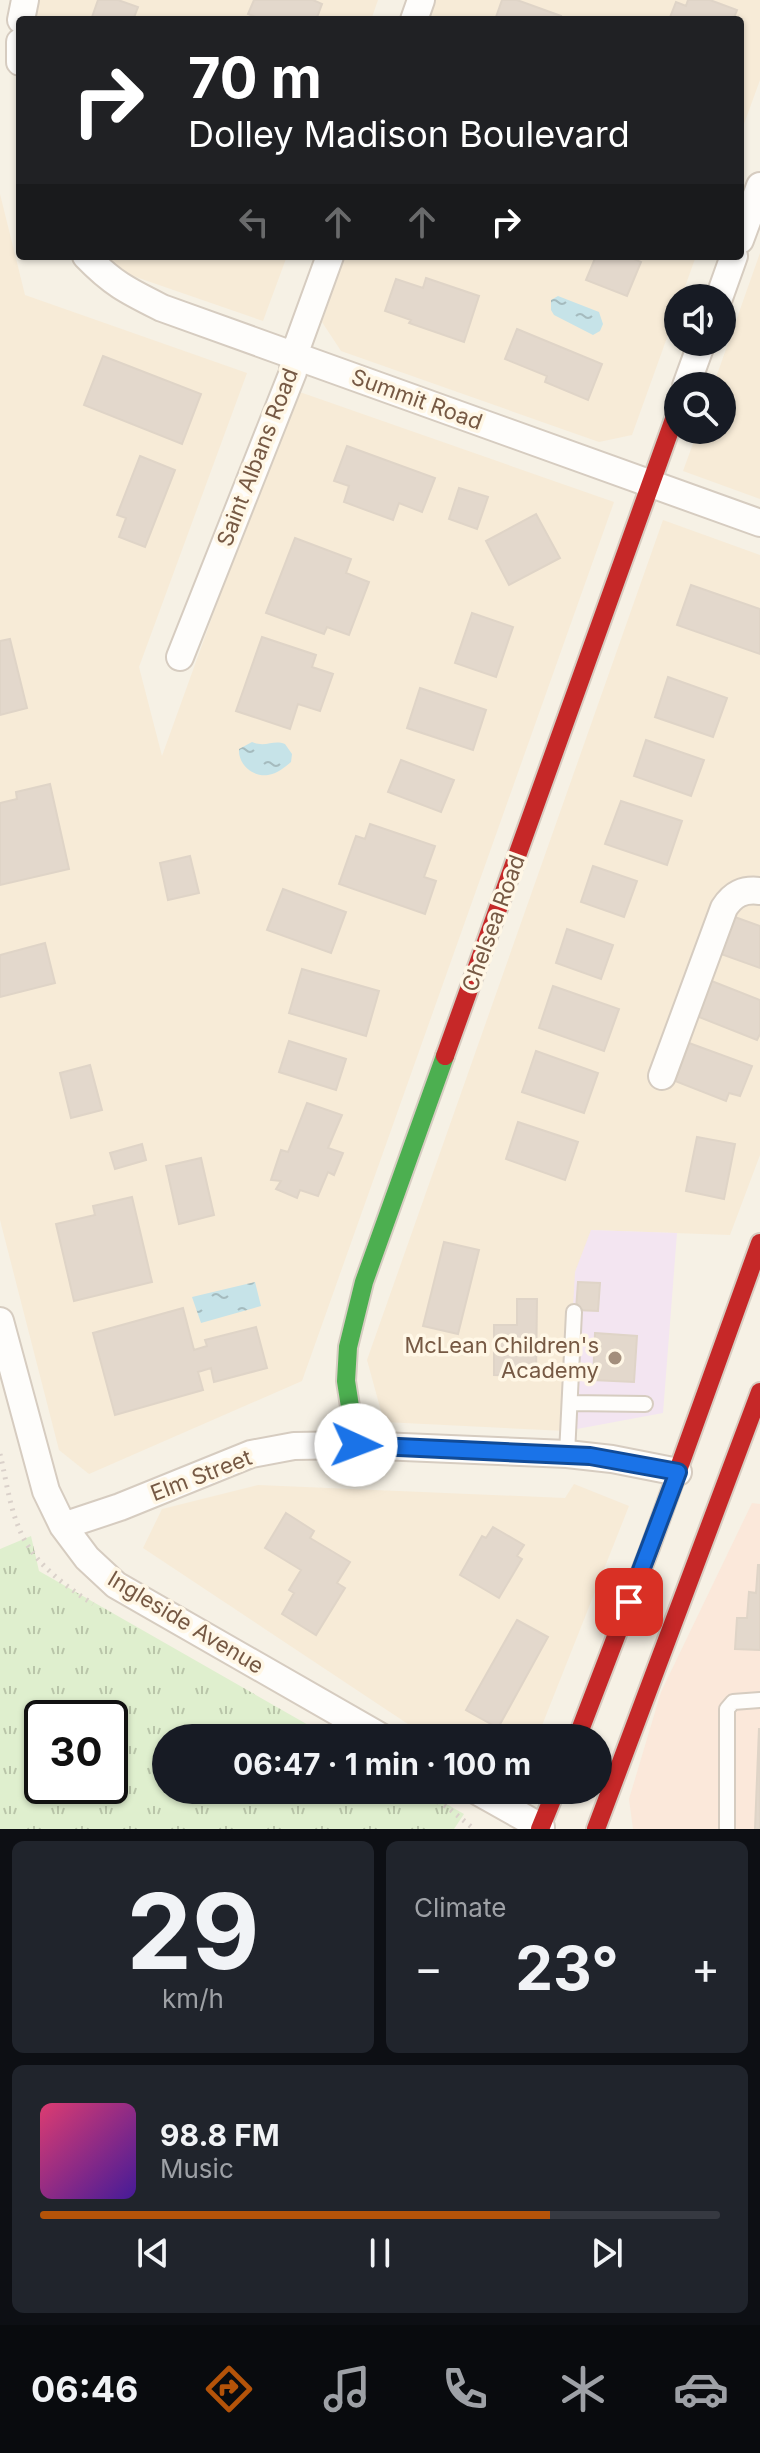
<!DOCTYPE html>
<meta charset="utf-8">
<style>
body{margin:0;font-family:Inter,sans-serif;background:#20242c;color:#f1f3f6;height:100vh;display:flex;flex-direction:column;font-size:30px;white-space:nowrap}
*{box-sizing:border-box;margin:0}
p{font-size:26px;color:#9ea1a6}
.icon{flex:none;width:44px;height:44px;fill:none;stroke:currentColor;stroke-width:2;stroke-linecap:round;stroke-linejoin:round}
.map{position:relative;height:1829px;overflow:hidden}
.side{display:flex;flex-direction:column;gap:12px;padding:12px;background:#0d0f14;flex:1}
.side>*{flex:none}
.hud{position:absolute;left:16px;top:16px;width:728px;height:244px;border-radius:8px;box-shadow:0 2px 6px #0004;background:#202124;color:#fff;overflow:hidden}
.fabs{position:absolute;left:664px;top:284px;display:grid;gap:16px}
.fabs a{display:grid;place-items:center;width:72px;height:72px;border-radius:50%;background:#171b24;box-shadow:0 2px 6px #0004;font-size:40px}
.speed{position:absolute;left:24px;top:1700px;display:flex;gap:16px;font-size:40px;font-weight:700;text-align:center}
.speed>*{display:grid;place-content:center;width:104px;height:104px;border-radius:50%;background:#171b24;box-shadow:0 2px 6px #0004;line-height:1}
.speed .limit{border:4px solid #111;border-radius:12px;background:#fff;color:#111}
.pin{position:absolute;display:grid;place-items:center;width:68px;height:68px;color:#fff;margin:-34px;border-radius:16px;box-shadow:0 4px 12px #0006}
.me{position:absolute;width:88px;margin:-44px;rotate:92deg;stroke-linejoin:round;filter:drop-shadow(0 0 6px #0008)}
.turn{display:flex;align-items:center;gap:28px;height:168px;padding:0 40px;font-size:36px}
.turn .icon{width:104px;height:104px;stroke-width:2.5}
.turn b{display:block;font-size:56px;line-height:68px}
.lanes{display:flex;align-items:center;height:76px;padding:0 40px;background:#0003;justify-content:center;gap:40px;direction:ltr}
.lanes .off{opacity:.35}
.big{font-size:60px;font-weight:700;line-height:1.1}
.side .widget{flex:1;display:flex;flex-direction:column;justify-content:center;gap:12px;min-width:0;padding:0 28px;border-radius:12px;background:#20242c}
.side .dial{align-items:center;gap:0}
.dial b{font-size:104px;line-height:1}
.song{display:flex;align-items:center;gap:24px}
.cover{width:96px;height:96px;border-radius:12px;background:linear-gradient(135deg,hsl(340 70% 55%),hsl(260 70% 35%))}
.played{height:8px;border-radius:4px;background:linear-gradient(90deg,#b45309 75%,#363941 75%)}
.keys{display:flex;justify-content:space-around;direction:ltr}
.heat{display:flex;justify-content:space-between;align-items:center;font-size:44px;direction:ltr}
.side .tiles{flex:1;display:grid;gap:12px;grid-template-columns:1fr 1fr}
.widget:last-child{grid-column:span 2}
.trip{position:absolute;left:152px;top:1724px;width:460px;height:80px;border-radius:40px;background:#171b24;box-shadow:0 2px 6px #0004;font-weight:700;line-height:80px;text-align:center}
.dock{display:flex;height:128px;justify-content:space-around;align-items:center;background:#090b0e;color:#9ea1a6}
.dock .icon{width:56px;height:56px}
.dock .selected{color:#b45309}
.dock b{font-size:36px;color:#f1f3f6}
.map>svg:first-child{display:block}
.residential{fill:#f7ebd7}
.commercial{fill:#fbe8da}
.education{fill:#f3e5f1}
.park{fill:url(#park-tufts);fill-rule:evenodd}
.water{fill:url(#water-ripples)}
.building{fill:#e3d8cc;stroke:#dfd4c7;stroke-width:2}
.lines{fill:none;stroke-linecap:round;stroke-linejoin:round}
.lane-casing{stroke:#d6ccc0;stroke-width:18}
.street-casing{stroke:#d6ccc0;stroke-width:30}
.fast-casing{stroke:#d7cdc2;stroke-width:22}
.jam-casing{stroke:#d7cdc2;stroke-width:22}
.path{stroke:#dad1ca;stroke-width:5;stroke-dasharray:2 6;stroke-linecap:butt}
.lane{stroke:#fefdfb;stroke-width:14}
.street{stroke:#fefdfb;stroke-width:26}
.fast{stroke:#4caf50;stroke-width:18}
.jam{stroke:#c62828;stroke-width:18}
.route-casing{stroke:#114b97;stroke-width:20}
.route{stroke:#1a73e8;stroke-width:14}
.poi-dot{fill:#a38e7c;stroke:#fff7e6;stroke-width:3}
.labels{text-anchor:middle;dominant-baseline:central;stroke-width:7;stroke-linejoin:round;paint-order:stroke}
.street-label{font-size:22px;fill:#765944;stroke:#fff7e6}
.poi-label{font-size:22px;fill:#765944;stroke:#fff7e6;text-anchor:end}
</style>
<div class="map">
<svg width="760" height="1829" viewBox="0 0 760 1829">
<defs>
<pattern id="park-tufts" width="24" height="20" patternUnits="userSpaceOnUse" patternTransform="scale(2)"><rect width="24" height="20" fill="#dfefce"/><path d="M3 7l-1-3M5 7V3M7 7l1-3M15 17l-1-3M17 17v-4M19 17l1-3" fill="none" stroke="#b9c5a9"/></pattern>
<pattern id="water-ripples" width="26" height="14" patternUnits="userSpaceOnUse" patternTransform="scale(2)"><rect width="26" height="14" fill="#c6e3e8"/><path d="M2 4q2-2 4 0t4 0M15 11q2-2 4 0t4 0" fill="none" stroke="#a5bbbe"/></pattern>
</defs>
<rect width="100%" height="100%" fill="#f6f1e5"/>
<path class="residential" d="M26,0H378L371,20H20Z
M436,0H760V80L740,135V20H429Z
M0,194L25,295L247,373L139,667L162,756L294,390L614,502L302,1381L89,1474L59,1450L0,1220Z
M760,253V499L683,471L698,430H722V386H713Z
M75,256H287L263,321Z
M345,256H696L681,298H678V307L632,435L599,442L341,351L322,322Z
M663,520L760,555V1155L730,1235L591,1230L566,1431L384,1422L367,1360Z
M574,1484L629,1506L537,1738H429L143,1548L162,1509L258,1485L565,1498Z"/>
<path class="commercial" d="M752,1503L760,1504V1829H633L629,1799L661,1692Z"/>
<path class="education" d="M591,1230L677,1233L663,1413L566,1431L575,1272Z"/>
<path class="park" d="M31,1536L39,1571L331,1738H166V1790H422L464,1814L454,1829H0V1549ZM42,1718H110V1786H42Z"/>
<path class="water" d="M558,296L599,312L603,324L600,331L593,335L554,315L551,310V300Z
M252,742C266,748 273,739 285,744L292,754L291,762C285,767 277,774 268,775C252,777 238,764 239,749Z
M255,1282L261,1306L201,1323L192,1297Z"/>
<path class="building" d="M98,0H118L138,7L133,20H91Z
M254,0H313L322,4L316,20H263L248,14Z
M502,0H517L561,16L560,20H495Z
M688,0H710L737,10L733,20H669L676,2L686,6Z
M596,256H627L641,262L627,296L586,280Z
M426,278L479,296L464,342L409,323L411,320L385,311L396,279L423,288Z
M517,329L602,364L588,400L545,382L547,376L505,359Z
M103,356L201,394L182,444L84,405Z
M347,446L435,478L422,512L399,503L393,520L344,502L349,486L334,481Z
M140,456L175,470L145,547L119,537L126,518L117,515Z
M459,488L488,497L477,529L449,519Z
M536,514L560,558L509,585L486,541Z
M295,538L351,559L346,573L369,582L349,635L327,627L324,634L266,613Z
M691,585L760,609V654L677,625Z
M472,613L513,627L496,677L455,663Z
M262,637L316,655L312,667L333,674L320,711L298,704L290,729L236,711Z
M10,639L27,708L0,715V641Z
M668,677L727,698L713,737L655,717Z
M420,688L486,710L473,750L407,728Z
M646,740L704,760L691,796L634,776Z
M401,760L454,780L441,812L388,792Z
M50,784L69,869L0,885V803L17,799L16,792Z
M621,801L682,821L667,865L605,844Z
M370,824L435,846L424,877L436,881L425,914L339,884L356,836L365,839Z
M190,856L199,893L168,900L160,863Z
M593,866L637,881L624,917L581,902Z
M283,889L346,912L331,953L267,930Z
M732,916L760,926V968L718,953Z
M567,929L613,945L601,979L556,963Z
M45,943L55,983L0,997V955Z
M302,969L379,991L366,1036L289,1013Z
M709,980L760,1000V1034L757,1040L694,1015Z
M553,986L619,1009L604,1051L539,1028Z
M289,1041L346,1059L336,1090L279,1072Z
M689,1043L752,1066L740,1096L729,1093L726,1101L675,1081Z
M536,1051L598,1073L584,1113L522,1092Z
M90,1065L102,1110L71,1118L60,1073Z
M307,1103L342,1115L328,1148L343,1153L334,1175L328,1172L318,1196L300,1190L297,1198L276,1189L281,1181L271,1180L281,1150L288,1152Z
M518,1122L578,1142L565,1180L506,1159Z
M697,1137L735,1144L724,1199L686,1191Z
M142,1144L146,1160L115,1169L110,1153Z
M201,1158L214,1215L179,1224L166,1166Z
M132,1197L152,1282L74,1301L56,1224L95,1215L93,1206Z
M444,1242L479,1250L458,1334L423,1326Z
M578,1282L600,1283L598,1311L576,1310Z
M517,1299H537L536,1376L494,1375V1325H517Z
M183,1308L194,1350L207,1346L205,1340L256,1327L267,1368L214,1382L211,1368L198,1372L203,1390L115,1415L93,1333Z
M595,1333L637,1336L634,1382L593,1380Z
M286,1513L314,1531L310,1538L350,1562L337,1583L345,1588L316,1635L282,1614L294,1593L289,1590L301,1570L265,1548Z
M493,1527L524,1545L517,1556L522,1559L499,1598L460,1575L482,1536L486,1538Z
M758,1565H760V1650L735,1649L737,1618H747L749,1592L756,1593Z
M517,1620L548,1637L498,1728L466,1710Z
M759,1728L760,1829H755Z"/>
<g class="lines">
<g class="lane-casing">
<path id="lane" d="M570,1403L645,1404
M567,1454L574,1312
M727,1829V1709L733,1702L760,1700"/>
</g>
<g class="street-casing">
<path id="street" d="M21,20L25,0
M414,20L421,0
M20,42V62
M740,240L760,186
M86,256C113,284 128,291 162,308L760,523
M719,298L734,256
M686,386L702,342
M180,657L293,372L294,355L330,256
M662,1076L724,908C733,894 743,889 760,891
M0,1321L46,1491L63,1526L87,1558L116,1585L383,1738
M63,1526L120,1507L251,1454L294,1446L356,1445L567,1454L612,1459L678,1472
M475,1790L541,1827"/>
</g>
<g class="fast-casing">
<path id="fast" d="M356,1445L346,1381L348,1347L364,1282L445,1056"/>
</g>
<g class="jam-casing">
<path id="jam" d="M445,1056L678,408
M577,1738L650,1548L760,1243
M540,1829L556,1790
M596,1829L760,1392"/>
</g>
<path class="path" d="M0,1454C6,1478 9,1505 19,1528C31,1561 65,1586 93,1604
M416,1790L447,1807L474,1829"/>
<use href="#lane" class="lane"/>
<use href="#street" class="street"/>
<use href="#fast" class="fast"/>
<use href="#jam" class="jam"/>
</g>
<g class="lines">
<g class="route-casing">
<path id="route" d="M356,1445L590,1456L678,1472L629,1602"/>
</g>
<use href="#route" class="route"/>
</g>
<circle class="poi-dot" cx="615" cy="1358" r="8"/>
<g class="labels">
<g class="street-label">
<text transform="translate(417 399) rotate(20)">Summit Road</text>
<text transform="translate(257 457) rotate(-69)">Saint Albans Road</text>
<text transform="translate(493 923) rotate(-70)">Chelsea Road</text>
<text transform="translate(201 1475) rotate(-21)">Elm Street</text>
<text transform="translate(186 1622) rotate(31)">Ingleside Avenue</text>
</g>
<g class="poi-label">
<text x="599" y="1345">McLean Children's<tspan x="599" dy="25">Academy</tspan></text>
</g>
</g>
</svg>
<div class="fabs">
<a><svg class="icon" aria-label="sound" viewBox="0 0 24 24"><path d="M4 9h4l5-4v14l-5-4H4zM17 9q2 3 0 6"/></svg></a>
<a><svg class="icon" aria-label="search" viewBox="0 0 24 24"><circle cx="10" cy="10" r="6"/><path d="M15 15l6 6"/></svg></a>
</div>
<div class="speed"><div class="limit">30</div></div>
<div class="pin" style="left:629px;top:1602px;background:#d93025"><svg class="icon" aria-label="arrive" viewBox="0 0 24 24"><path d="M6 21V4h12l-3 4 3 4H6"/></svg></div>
<svg class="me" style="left:356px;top:1445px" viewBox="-20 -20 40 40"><circle r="19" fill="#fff"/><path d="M0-13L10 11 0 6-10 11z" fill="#1a73e8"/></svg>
<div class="trip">06:47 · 1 min · 100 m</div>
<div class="hud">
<div class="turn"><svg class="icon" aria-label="right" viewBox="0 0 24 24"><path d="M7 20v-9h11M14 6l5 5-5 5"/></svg><div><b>70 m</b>Dolley Madison Boulevard</div></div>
<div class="lanes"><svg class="icon off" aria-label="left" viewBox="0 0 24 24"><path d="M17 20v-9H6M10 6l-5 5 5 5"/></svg><svg class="icon off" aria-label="ahead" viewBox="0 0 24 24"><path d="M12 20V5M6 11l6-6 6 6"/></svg><svg class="icon off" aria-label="ahead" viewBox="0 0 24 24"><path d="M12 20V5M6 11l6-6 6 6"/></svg><svg class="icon" aria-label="right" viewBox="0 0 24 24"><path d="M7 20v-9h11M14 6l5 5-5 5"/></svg></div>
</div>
</div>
<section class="side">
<div class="tiles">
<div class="widget dial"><b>29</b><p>km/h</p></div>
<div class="widget"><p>Climate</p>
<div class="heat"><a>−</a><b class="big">23°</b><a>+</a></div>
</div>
<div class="widget">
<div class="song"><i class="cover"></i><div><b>98.8 FM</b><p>Music</p></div></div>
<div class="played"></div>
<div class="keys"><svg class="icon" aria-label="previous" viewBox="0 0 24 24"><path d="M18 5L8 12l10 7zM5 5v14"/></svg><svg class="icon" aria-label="pause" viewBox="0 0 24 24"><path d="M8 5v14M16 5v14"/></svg><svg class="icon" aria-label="next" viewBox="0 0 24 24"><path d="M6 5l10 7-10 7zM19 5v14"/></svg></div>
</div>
</div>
</section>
<nav class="dock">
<b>06:46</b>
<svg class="icon selected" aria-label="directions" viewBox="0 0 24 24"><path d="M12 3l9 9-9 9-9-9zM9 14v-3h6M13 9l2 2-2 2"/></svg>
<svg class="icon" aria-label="music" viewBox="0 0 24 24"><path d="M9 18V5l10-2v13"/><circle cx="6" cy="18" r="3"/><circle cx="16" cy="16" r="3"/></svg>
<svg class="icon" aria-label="phone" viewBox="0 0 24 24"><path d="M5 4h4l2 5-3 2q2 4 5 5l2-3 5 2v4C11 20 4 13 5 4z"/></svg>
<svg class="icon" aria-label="climate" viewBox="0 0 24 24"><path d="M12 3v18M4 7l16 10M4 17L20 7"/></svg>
<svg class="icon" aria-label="car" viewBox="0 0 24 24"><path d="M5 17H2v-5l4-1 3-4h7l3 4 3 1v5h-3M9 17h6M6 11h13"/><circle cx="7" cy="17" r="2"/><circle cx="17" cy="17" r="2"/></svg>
</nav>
